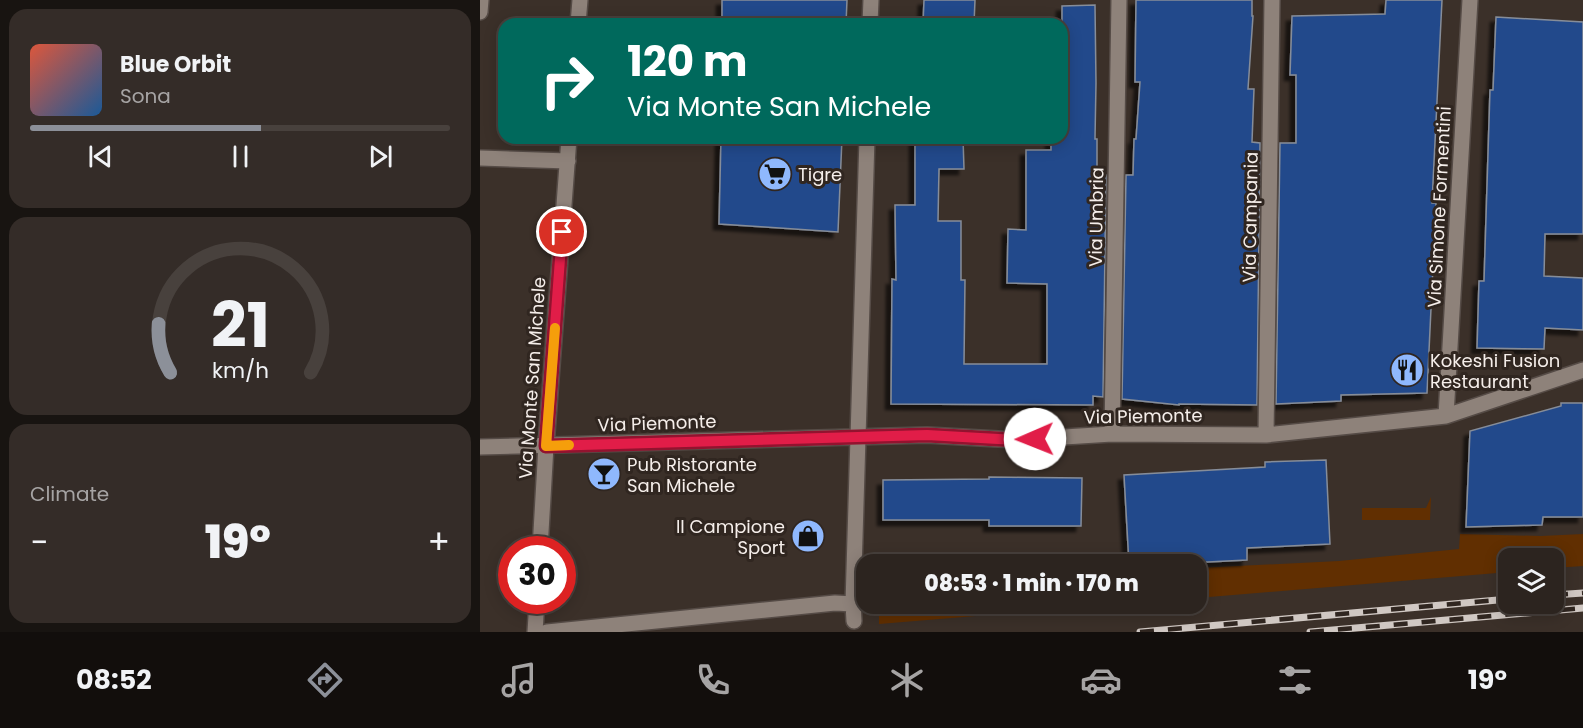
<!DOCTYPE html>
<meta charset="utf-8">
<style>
body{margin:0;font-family:Poppins,sans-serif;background:#342c28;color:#f1f3f6;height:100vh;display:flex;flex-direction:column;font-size:22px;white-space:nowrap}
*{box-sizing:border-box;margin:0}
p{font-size:20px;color:#a6a4a4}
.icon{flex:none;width:33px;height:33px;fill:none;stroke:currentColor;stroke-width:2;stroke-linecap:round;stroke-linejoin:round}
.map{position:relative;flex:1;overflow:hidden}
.drawer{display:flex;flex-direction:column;gap:9px;padding:9px;background:#181411;width:480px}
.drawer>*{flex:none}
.banner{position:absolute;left:18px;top:18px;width:570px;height:126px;border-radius:18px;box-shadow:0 3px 15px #0003,0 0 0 2px #48413d;background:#00695c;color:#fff;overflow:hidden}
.controls{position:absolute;left:1018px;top:548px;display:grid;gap:12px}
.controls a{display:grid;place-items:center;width:66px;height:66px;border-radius:12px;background:#2c241f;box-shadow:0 3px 15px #0003,0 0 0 2px #48413d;font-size:30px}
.speed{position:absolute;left:18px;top:536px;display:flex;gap:12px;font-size:30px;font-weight:700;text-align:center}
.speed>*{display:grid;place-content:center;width:78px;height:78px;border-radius:50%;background:#2c241f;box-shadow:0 3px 15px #0003,0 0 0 2px #48413d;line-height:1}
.speed .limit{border:9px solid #d22;background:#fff;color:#111}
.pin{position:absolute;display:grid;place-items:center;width:51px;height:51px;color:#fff;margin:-26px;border:3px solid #fff;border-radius:50%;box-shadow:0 2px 6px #0007}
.me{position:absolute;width:66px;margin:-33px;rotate:269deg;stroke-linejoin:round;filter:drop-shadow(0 0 4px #0008)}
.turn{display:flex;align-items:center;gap:21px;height:126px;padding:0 30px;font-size:27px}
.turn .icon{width:78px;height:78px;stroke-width:2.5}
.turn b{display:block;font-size:42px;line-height:51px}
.big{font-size:45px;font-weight:800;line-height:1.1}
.drawer .card{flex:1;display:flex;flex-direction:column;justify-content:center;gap:9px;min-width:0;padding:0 21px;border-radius:18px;background:#342c28}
.drawer .dial{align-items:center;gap:0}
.dial svg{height:156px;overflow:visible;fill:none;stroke:#48413d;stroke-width:7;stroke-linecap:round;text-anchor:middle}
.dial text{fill:#f1f3f6;stroke:none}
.song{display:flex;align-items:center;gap:18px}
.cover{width:72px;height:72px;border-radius:9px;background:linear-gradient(135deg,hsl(10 70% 55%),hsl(210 70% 35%))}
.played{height:6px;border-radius:3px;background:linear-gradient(90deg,#8c9099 55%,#48413d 55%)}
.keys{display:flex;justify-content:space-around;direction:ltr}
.heat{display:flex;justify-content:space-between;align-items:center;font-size:33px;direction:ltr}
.trip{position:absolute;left:376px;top:554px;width:351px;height:60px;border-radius:18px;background:#2c241f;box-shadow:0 3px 15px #0003,0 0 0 2px #48413d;font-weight:800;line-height:60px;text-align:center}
.tab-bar{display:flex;height:96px;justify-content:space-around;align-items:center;background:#120e0c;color:#a6a4a4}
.tab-bar .icon{width:42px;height:42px}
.tab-bar .selected{color:#8c9099}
.tab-bar b{font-size:27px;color:#f1f3f6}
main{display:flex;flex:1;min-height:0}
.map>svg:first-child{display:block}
.green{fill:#612f01}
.building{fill:#244a8b;stroke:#868d99;stroke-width:1.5;filter:url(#shadow)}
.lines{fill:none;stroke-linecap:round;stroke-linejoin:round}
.minor-casing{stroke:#554b46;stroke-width:18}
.minor{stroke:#8e827a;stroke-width:15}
.rail-casing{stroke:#d0c8c3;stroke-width:7}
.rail{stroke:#302620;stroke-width:4.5;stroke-dasharray:14;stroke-linecap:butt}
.route-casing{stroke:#92132f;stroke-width:15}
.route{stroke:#e11d48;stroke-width:10}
.slow{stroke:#f59e0b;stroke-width:10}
.labels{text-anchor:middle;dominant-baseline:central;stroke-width:6;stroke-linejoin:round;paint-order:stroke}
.poi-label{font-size:18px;fill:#f5eeea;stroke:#302620;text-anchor:start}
.street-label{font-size:18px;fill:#f5eeea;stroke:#302620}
</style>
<main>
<section class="drawer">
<div class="card">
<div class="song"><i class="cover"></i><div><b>Blue Orbit</b><p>Sona</p></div></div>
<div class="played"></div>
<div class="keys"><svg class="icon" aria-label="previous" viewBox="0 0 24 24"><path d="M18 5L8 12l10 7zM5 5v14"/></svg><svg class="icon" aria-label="pause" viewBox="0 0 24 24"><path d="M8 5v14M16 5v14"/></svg><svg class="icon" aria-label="next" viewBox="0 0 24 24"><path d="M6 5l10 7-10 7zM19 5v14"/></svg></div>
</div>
<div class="card dial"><svg viewBox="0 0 100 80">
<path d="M14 69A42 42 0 1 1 86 69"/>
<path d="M14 69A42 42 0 0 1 8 44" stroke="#8c9099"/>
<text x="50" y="56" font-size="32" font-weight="700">21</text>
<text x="50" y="72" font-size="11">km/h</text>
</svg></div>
<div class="card"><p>Climate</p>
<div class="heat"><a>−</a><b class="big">19°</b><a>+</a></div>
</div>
</section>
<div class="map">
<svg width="1103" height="632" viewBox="0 0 1103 632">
<defs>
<filter id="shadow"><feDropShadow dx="-5.5" dy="5.5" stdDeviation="1.5" flood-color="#0009"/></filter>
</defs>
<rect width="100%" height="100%" fill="#3b3029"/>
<path class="green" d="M951,497L950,520H882V508H946Z
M980,534L1061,536L1103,534V566L1074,568V558H1029V572L717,598V568L859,561L979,549Z
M399,603H655L399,624Z"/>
<path class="building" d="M242,0H367L366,24H242Z
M444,0H495L494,24H443Z
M656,0H772V16H773L768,89H774L772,142L780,143L777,405L699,404V405L642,399L646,175H653L654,139H656L660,82H655Z
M906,0H962L952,203H956L947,393L861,395V401L796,404L800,143H816V75H810L812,16L905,14Z
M615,5L616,83L615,139H617V175H626L623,397L613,396V405L411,404L412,279L416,280L415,205H435V138H483L484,169H459L458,221H481V280H485L484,364H567V284L527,283L528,229L546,230V150H571V139H582V6Z
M1016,17L1103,22V234H1065L1064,276L1103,278V330L1065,328L1064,349L997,348L999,281H1004L1010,90H1013Z
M241,138H362L358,232L239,224Z
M1081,403H1103V517H1063L1062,525L986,527L990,431L1081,406Z
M846,460L850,544L767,548V560L688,564H649L644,475L785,467V462Z
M509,477L602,478L601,526H509V520H403V480L509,479Z"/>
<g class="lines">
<g class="minor-casing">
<path id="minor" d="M0,12L1,0
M98,24L100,0
M390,24L391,0
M0,158L88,161
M966,416L990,0
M632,434L639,0
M786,435L792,0
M0,447L447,435L536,440L632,434L786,435L966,416L1103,370
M60,549L66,446L89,138
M374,621L373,604L387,138
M55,632L57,600
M67,632L355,603L373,604"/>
</g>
<use href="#minor" class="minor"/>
<g class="rail-casing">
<path id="rail" d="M1074,595L1103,593
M660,632L1029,599
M830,632L1103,608"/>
</g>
<use href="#rail" class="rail"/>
</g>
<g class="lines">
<g class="route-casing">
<path id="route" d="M82,232L66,446L447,435L536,440L555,439"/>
</g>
<use href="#route" class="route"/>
<path class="slow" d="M75,328L66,446L89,445"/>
</g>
<defs>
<g id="supermarket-disc" transform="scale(1.725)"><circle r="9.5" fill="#8fb8fd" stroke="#302620"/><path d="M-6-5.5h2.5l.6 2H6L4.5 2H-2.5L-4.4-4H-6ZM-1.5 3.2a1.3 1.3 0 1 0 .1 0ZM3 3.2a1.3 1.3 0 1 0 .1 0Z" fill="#111"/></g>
<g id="restaurant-disc" transform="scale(1.725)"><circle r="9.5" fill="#8fb8fd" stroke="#302620"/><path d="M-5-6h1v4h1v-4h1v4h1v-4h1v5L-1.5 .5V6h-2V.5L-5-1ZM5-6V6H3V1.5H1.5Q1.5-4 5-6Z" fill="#111"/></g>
<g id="bar-disc" transform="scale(1.725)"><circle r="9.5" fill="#8fb8fd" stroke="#302620"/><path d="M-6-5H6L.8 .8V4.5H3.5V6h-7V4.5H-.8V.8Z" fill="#111"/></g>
<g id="shop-disc" transform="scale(1.725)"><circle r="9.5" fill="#8fb8fd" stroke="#302620"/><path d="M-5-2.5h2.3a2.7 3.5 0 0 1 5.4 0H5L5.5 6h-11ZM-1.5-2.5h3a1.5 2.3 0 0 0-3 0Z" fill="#111"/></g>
</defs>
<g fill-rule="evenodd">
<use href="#supermarket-disc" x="295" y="174"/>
<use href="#restaurant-disc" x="927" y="370"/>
<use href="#bar-disc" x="124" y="474"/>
<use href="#shop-disc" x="328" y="536"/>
</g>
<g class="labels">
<g class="poi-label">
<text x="318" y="174">Tigre</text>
<text x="950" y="360">Kokeshi Fusion<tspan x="950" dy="21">Restaurant</tspan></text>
<text x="147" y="464">Pub Ristorante<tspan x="147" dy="21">San Michele</tspan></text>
<text x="305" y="526" text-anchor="end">Il Campione<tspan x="305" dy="21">Sport</tspan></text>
</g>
<g class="street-label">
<text transform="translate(959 207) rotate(-87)">Via Simone Formentini</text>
<text transform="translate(616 217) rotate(-89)">Via Umbria</text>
<text transform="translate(770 217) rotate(-89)">Via Campania</text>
<text transform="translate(52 378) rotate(-86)">Via Monte San Michele</text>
<text transform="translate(663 416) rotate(-1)">Via Piemonte</text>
<text transform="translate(177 423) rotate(-2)">Via Piemonte</text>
</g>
</g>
</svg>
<div class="controls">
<a><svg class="icon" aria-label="layers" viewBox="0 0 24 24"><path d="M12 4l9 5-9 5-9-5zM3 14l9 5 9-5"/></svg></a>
</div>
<div class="speed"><div class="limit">30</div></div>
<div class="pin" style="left:82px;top:232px;background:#d93025"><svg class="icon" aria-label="arrive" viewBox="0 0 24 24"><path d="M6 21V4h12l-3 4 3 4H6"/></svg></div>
<svg class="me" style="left:555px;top:439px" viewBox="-20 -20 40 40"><circle r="19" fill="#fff"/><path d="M0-13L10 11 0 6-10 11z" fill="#e11d48"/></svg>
<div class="trip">08:53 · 1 min · 170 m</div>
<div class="banner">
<div class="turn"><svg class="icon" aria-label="right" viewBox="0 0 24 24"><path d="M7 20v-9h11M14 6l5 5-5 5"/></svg><div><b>120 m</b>Via Monte San Michele</div></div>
</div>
</div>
</main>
<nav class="tab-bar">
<b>08:52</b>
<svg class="icon selected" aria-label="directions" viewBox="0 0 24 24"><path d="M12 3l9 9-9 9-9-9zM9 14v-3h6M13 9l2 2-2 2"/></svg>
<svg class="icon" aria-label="music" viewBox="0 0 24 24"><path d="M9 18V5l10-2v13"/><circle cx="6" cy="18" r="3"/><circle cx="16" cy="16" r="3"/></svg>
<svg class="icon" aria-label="phone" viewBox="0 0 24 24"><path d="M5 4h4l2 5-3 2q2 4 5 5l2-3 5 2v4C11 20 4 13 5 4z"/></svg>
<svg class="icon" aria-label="climate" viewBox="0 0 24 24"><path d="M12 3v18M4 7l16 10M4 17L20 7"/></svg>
<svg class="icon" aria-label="car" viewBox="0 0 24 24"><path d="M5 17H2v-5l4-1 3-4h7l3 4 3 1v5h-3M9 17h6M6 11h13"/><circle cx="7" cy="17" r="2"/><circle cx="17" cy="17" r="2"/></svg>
<svg class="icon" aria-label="filters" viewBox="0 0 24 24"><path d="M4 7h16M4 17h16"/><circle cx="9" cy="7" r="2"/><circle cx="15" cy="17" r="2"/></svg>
<b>19°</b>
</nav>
